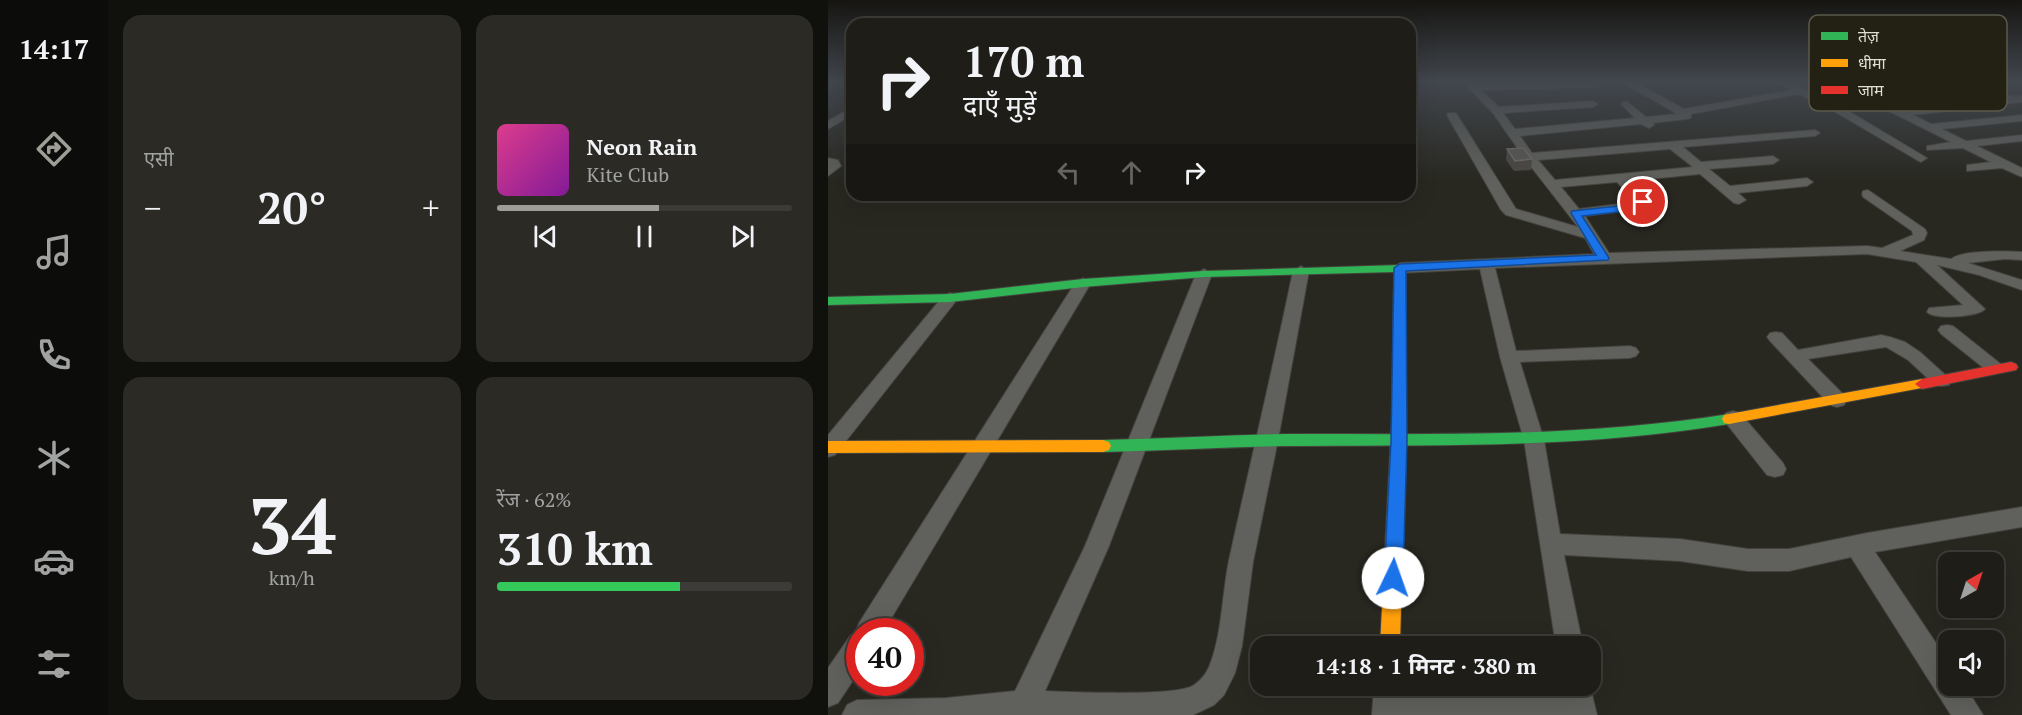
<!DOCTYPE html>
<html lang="hi">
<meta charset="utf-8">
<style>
body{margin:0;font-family:"PT Serif","Noto Sans Devanagari",serif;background:#2b2a25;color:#f1f3f6;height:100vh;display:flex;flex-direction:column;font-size:22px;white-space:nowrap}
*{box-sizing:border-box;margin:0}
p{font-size:20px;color:#a1a2a2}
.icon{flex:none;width:33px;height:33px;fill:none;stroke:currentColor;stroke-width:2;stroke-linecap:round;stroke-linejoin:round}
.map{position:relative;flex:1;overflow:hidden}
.sheet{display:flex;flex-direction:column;gap:15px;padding:15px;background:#10100d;width:720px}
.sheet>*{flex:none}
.top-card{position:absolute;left:18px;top:18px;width:570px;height:183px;border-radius:18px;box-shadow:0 6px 24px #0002,0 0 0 2px #3c3b37;background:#1e1d18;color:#f1f3f6;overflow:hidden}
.needle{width:39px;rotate:39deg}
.fabs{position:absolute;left:1110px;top:552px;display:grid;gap:12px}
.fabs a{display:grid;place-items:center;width:66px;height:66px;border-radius:12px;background:#1e1d18;box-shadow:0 6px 24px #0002,0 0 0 2px #3c3b37;font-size:30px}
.speed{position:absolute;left:18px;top:618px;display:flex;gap:12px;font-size:30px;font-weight:700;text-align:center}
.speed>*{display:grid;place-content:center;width:78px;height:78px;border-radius:50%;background:#1e1d18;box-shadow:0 6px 24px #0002,0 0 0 2px #3c3b37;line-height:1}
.speed .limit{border:9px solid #d22;background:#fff;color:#111}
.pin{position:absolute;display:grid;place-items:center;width:51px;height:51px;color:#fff;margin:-26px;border:3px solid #fff;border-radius:50%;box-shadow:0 2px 6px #0007}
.me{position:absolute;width:66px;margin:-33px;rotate:3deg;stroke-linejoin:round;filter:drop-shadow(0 0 4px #0008)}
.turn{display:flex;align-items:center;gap:21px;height:126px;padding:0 18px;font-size:27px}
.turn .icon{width:78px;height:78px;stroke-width:2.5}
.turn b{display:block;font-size:42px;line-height:51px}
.lanes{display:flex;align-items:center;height:57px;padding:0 18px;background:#0003;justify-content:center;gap:30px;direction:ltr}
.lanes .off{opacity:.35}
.big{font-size:45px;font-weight:700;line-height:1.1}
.sheet .card{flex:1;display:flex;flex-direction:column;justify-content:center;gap:9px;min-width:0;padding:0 21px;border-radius:18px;background:#2b2a25}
.sheet .dial{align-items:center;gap:0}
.dial b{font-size:78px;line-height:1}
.song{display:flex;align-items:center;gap:18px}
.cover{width:72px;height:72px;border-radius:9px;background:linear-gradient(135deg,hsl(330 70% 55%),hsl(290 70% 35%))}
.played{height:6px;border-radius:3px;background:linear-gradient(90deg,#9f9e96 55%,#3c3b37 55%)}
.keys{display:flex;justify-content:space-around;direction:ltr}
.heat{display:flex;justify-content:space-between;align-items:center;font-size:33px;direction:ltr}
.charge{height:9px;border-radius:4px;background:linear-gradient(90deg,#34c759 62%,#3c3b37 0)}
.sheet .tiles{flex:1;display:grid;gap:15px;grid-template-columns:repeat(2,1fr)}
.trip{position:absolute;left:422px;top:636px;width:351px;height:60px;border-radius:18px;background:#1e1d18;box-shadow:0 6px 24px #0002,0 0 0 2px #3c3b37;font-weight:700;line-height:60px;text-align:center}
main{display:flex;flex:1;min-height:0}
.menu{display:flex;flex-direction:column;width:108px;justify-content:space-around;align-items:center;background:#0c0c0a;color:#a1a2a2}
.menu .icon{width:42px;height:42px}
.menu .current{color:#9f9e96}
.menu b{font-size:27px;color:#f1f3f6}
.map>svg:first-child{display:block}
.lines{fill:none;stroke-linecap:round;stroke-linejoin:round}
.street-casing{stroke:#44433e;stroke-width:2}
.fast-casing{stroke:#44433e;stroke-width:2}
.slow-casing{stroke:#44433e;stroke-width:2}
.jam-casing{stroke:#44433e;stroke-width:2}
.street{fill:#60615c;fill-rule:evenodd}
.fast{fill:#30b455;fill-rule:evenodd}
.slow{fill:#ff9f0a;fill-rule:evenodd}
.jam{fill:#e5322d;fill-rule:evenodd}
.wall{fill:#4a4742}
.building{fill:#5a5852;stroke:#6f6d66;stroke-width:1.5}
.route{fill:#1a73e8;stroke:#114b97;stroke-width:1.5}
.key{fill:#222113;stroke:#5b5a4d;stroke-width:1.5}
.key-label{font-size:16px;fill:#dfded5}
</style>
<main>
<nav class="menu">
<b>14:17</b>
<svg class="icon current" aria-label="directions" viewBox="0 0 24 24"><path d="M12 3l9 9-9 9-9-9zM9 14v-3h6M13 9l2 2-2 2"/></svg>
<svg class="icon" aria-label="music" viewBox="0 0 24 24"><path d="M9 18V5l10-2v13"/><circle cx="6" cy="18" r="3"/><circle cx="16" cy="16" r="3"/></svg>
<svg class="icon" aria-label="phone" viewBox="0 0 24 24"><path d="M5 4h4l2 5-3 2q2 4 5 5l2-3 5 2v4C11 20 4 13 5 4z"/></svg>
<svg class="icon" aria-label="climate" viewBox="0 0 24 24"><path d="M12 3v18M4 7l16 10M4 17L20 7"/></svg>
<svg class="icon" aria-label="car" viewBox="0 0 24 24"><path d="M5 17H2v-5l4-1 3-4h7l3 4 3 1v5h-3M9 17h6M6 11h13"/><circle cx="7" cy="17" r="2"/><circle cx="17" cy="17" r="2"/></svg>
<svg class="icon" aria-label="filters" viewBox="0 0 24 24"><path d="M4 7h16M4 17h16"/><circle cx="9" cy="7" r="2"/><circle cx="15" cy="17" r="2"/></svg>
</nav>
<section class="sheet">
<div class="tiles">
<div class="card"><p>एसी</p>
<div class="heat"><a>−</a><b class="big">20°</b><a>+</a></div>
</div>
<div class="card">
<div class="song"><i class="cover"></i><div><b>Neon Rain</b><p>Kite Club</p></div></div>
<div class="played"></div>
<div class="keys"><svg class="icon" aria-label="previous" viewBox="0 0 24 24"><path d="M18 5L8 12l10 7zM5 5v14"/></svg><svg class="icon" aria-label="pause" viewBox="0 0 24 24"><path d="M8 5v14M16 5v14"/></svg><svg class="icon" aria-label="next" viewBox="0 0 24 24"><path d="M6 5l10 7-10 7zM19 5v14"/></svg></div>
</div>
<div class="card dial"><b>34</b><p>km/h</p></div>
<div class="card"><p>रेंज · 62%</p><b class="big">310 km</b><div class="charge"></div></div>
</div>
</section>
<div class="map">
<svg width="1194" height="715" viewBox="0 0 1194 715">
<rect width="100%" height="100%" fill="#282720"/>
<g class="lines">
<g class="street-casing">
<path id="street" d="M635,82L774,84L769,87L653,90L671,107L765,101L770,104L765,107L675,113L687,129L807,118L793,104L798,101L818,117L849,114L794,82H807L856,109L963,90L949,82H962L1012,106L1099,158L1093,162L1089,160L1004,110L971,94L863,114V118L859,119L825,123L826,125L821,128L813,124L692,136L704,153L987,130L992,133L987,136L855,147L873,162L945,156L951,160L945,164L881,169L902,186L979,178L985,182L979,186L910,193L918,200L911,204L906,203L872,174L801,181L822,202L820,208L757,216L781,253L1039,246L1054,248L1085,235L1084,231L1035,197L1034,194L1035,191L1040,190L1097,229L1099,233L1096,240L1072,251L1123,259C1134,250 1178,251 1194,252V260L1177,259L1140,263L1194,280V290L1151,275L1109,265L1157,309C1150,317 1106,320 1099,312L1101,308L1135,305L1088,262L1039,254L667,268L688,351L802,346L808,348L811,352L808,356L802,358L692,362L716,440L732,534L852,539L920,549H961L1039,533L1194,507V527L1047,552L1120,661V686H1137L1155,715H1123L1023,557L961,571H920L852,561L736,555L755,646H728L696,440L672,357L652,269L572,273L564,268L572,263L766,254L757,238L678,215L673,210L619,115L620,113H628L688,209L750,227L697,159L665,113ZM842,149L865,167L727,180L710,160ZM789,182L808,202L751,209L733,187Z
M991,82H1005L1045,98L1128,82C1151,82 1172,99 1194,96V102L1085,115L1103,124L1194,115V121L1114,129L1138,141L1194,135V141L1149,146L1194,168V177L1174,168L1139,171V165L1163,162L1135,148L1099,150V146L1123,142L1065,113ZM1137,87L1171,99L1074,110L1055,102Z
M24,107V115L0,129V121Z
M0,158L10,160L13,166L0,176Z
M473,266L481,271L450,440L425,562L414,646L407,673L396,695L386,705L365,715H14L19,705L29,700L118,698L187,691L257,546L368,274L376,269L384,274L281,546L217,691C242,692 350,697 366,685C372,681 378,674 381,667C394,636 394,594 401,560C422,464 445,368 465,271Z
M255,278L263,283L55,632H32V670L10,703L0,707V668L22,636L27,634L31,623L247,283Z
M122,293L128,295L130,298L128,301L7,455L0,457V435L116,295Z
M1119,325L1125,326L1174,365L1177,369L1174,373H1162L1113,334L1110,330L1113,326Z
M948,332L954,333L970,350L1053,335L1062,337L1077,342L1092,352L1123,380L1121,385L1114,386L1107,385L1080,360L1058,347L980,359L1016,395L1019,400L1016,405L1009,407L1002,405L942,341L939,337L942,333Z
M905,411L912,413L955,463L958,469L955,475L947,477L939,475L898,423L895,418L898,413Z
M546,686H574V692L735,693L734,686H762L769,715H544Z"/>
</g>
<g class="fast-casing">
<path id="fast" d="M572,265L578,268V417L576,421H566L564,417L566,272L376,277L255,287L122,302L0,305V297L122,294L255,279L376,271Z
M901,414L906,415L908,419L906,423L901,424C757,448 620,445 475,446C408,446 342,451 275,452L269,450L267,446L269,442L275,440C342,439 408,434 475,434C620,434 757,437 901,414Z"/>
</g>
<g class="slow-casing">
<path id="slow" d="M1094,379L1099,381L1101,384L1099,387L901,424L896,423L894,419L896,415L901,414Z
M571,412L576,413L578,417L572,646H552L564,417L566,413Z
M275,440L281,442L283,446L281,450L275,452L0,453V441Z"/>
</g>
<g class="jam-casing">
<path id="jam" d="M1183,362L1188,364L1190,367L1188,370L1094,389L1087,384L1094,379Z"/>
</g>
<use href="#street" class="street"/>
<use href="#fast" class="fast"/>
<use href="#slow" class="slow"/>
<use href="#jam" class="jam"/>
</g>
<path class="wall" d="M679,149L704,159L703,170L686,171L678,160Z"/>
<path class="building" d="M695,148L704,159L687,161L679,149Z"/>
<linearGradient id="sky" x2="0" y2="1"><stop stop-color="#161512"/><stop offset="0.45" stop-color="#42474e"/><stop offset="1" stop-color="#42474e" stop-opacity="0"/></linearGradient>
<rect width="1194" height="182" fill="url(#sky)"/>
<path class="route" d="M815,199L820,202L816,209L754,216L781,258L780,260L578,271L579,441L575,578L572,584L565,587L558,584L556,578L563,441L566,268L572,264L768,255L743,213L744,211L809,204Z"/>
<rect x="981" y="15" width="198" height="96" rx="9" class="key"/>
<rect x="993" y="32" width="27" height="8" fill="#30b455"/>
<rect x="993" y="59" width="27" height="8" fill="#ff9f0a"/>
<rect x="993" y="86" width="27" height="8" fill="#e5322d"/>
<g class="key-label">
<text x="1030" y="42">तेज़</text>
<text x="1030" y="69">धीमा</text>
<text x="1030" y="96">जाम</text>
</g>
</svg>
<div class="fabs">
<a><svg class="needle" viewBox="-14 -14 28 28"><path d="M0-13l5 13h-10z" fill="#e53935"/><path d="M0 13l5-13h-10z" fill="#a1a2a2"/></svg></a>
<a><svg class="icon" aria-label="sound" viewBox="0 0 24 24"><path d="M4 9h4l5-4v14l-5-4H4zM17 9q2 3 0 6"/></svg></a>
</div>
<div class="speed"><div class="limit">40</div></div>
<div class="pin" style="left:815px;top:202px;background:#d93025"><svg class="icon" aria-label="arrive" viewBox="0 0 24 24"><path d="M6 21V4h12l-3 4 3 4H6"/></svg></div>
<svg class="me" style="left:565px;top:578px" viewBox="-20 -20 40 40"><circle r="19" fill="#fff"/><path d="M0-13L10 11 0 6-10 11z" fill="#1a73e8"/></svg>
<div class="trip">14:18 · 1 मिनट · 380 m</div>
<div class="top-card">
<div class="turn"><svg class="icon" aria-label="right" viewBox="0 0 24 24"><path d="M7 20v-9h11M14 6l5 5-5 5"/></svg><div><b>170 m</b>दाएँ मुड़ें</div></div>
<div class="lanes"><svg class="icon off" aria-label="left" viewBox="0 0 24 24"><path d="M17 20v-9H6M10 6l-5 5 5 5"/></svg><svg class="icon off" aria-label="ahead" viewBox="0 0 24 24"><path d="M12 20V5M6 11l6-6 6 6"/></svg><svg class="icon" aria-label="right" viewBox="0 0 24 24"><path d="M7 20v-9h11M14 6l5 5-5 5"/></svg></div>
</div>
</div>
</main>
